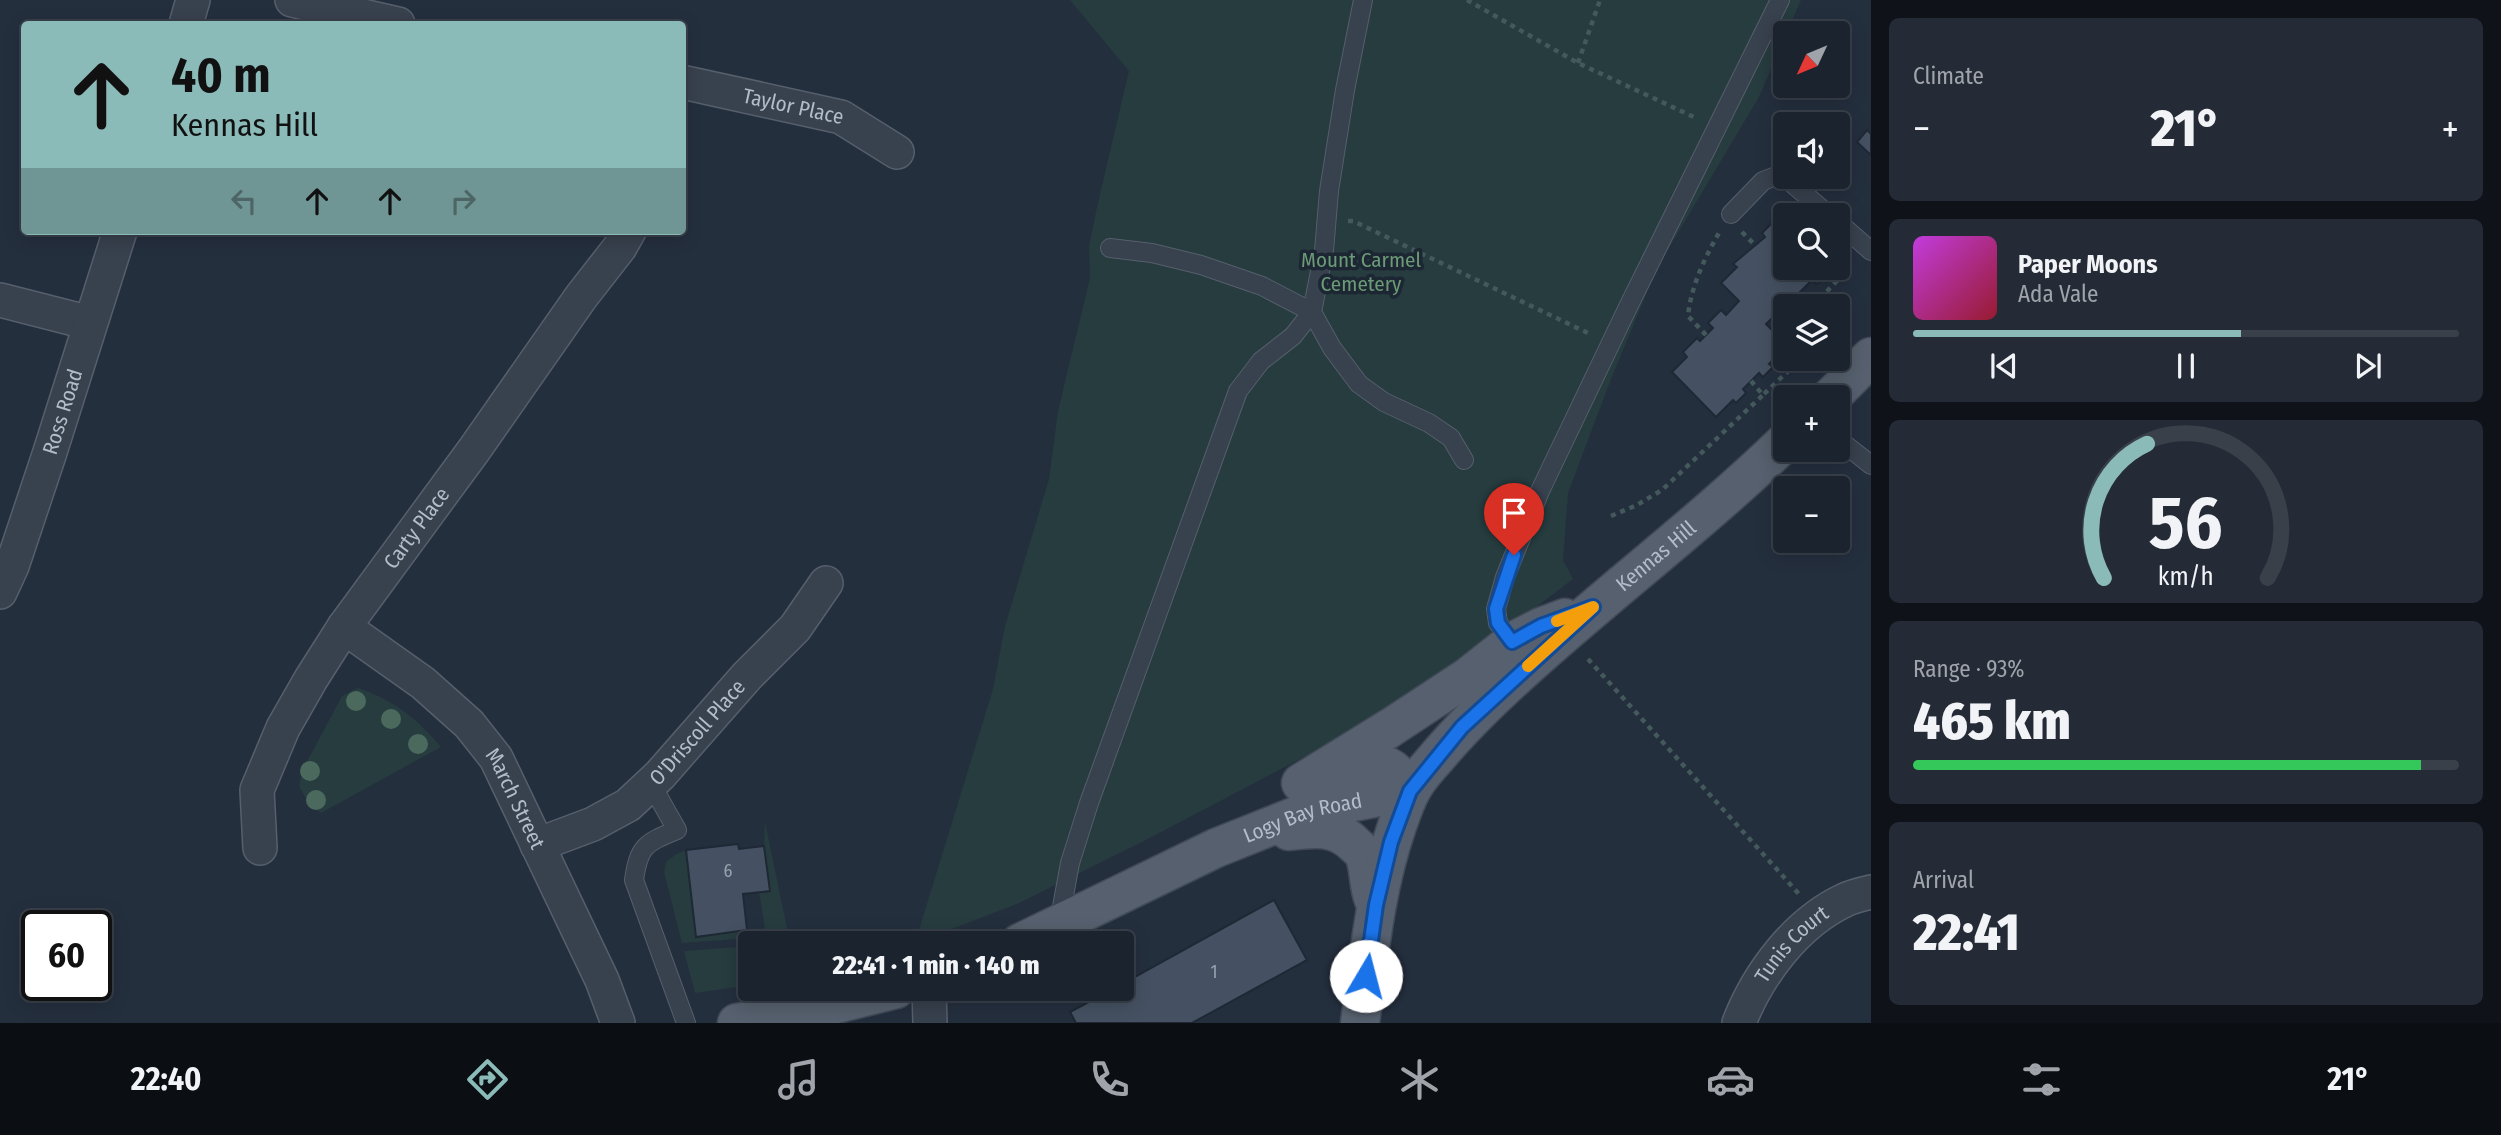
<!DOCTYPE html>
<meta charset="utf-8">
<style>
body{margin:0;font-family:"Fira Sans Condensed",sans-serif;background:#242b36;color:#f1f3f6;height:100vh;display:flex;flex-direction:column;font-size:26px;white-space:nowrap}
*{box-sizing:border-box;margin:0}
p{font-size:23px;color:#a0a4aa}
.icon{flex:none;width:38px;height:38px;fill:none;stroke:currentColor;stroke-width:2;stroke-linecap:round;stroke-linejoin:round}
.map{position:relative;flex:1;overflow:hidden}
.panel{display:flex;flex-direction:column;gap:18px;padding:18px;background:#0f1319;width:630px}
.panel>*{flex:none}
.guide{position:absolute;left:21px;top:21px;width:665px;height:214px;border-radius:7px;box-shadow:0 4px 18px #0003,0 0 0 2px #39404a;background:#8bbbb9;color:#111;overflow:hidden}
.needle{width:46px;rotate:226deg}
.buttons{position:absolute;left:1773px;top:21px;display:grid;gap:14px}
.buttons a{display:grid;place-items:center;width:77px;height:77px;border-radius:7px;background:#1b232e;box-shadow:0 4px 18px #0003,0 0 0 2px #39404a;font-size:35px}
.speed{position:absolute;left:21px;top:910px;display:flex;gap:14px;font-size:35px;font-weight:700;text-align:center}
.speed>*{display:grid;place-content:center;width:91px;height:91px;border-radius:50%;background:#1b232e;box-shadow:0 4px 18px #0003,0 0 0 2px #39404a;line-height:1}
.speed .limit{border:4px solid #111;border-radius:10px;background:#fff;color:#111}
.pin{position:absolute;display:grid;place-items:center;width:60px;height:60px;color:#fff;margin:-72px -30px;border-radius:50% 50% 50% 0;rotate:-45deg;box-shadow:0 0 7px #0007}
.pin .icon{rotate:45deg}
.me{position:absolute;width:77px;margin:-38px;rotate:8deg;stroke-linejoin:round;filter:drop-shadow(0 0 5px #0008)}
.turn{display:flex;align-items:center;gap:24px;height:147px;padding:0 35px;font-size:32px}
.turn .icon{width:91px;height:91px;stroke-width:2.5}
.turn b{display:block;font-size:49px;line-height:60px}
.lanes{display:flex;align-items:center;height:66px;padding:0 35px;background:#0003;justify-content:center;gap:35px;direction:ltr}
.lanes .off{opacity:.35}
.big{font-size:52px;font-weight:800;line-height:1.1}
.panel .tile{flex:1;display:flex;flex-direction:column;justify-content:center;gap:10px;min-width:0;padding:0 24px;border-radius:10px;background:#242b36}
.panel .dial{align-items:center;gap:0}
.dial svg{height:182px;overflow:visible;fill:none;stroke:#39404a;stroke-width:7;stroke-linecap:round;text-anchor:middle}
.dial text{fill:#f1f3f6;stroke:none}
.song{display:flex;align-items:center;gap:21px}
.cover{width:84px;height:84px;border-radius:10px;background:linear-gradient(135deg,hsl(290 70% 55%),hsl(350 70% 35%))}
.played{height:7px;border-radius:4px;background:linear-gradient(90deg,#8bbbb9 60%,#39404a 60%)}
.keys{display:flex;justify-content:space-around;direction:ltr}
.heat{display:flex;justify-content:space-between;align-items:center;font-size:38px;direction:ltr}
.charge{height:10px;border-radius:5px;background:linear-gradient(90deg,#34c759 93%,#39404a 0)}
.trip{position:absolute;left:738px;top:931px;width:396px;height:70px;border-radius:7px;background:#1b232e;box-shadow:0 4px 18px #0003,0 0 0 2px #39404a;font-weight:800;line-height:70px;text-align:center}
.tab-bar{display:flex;height:112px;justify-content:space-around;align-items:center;background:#0b0e12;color:#a0a4aa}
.tab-bar .icon{width:49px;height:49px}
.tab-bar .on{color:#8bbbb9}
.tab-bar b{font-size:32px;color:#f1f3f6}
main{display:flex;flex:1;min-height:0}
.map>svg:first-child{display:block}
.green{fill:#263c3f}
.building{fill:#455162;stroke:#1f2835;stroke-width:2}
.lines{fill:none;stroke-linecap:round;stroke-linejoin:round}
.service-casing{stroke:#565f6c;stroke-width:20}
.minor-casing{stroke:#565f6c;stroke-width:36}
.primary-casing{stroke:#414a57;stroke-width:41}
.path{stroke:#44595c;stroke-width:4.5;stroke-dasharray:5 5;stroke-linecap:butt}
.service{stroke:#38414e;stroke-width:18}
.minor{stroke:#38414e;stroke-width:33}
.primary{stroke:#56606e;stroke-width:38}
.tree{fill:#4b6a5d}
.route-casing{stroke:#114b97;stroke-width:18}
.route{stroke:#1a73e8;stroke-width:12}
.slow{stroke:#f59e0b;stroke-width:12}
.labels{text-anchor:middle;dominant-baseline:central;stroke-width:7;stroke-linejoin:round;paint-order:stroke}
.number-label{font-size:18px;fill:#98a1af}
.street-label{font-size:21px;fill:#b4bcc9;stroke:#1d2633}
.park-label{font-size:21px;fill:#6b9a76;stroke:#1d2633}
</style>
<main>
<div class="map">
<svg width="1871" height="1023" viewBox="0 0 1871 1023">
<rect width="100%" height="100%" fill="#242f3e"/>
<path class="green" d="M1070,0H1801L1759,97L1657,268L1611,379L1568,493L1563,560L1573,579L1418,697L1144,841L1019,903L915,943L993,689L1005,626L1049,479L1058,411L1090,278L1089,247L1097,207L1129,71Z
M358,688C392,699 419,720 441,747L321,813L309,804L299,786L303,769L342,696Z
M765,822L790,943H763L761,929L765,928L759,892L770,891L764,846Z
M686,850L696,936L751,930V938L682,943L664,872L666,862L675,855Z
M751,946V985L695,993L684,951Z"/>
<path class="building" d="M1867,130L1871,134V155L1857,142Z
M1785,216V268H1826L1822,271L1826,275L1817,284L1812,280L1792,300L1796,303L1792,306L1786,305L1766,324L1785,343V348L1769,364L1773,367L1763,377L1759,373L1743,389L1746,393L1736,403L1733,400L1716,417L1672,372L1687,357L1683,352L1697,338L1700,341L1713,328L1708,323L1721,310L1726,315L1739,301L1721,283L1737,267L1733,264L1765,237L1762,233L1775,220L1778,222Z
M738,844L739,849L764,846L770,891L743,894L747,930L696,937L686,850Z
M1274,900L1307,960L1192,1023H1076L1070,1012L1113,989H1122V984Z"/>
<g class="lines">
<g class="service-casing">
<path id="service" d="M1731,214L1763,181L1781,174L1829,215
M1838,222L1871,251
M1110,248L1152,253L1201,265L1262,286L1312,312L1332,348L1359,384L1384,402L1429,423L1451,438L1464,460
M1838,439L1871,465
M1512,642L1498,623L1496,609L1505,577L1540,491L1629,305L1780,0
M651,784L677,830C646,843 639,845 634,880L686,1023
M1059,923L1070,863L1089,803L1238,391L1261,361L1293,336L1312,312L1324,251L1329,191L1345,90L1363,0"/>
</g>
<g class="minor-casing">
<g id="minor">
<path d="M292,0L398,24"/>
<path d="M186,24L193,0"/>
<path id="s1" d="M682,82L841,117L897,152"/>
<path d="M0,300L90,323"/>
<path id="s2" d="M0,592L12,566L50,452L120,231"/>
<path id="s3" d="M344,627L423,683L469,724L496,758L602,980L618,1023"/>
<path id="s4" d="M537,845L593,824L628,805L660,775L747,676L795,628L826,583"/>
<path id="s5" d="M260,848L257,790L283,728L311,679L344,627L474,450L581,297L620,247L629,231"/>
<path d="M929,989L930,1023"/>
<path id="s6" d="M1739,1023C1758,974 1796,923 1845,900C1853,896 1862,894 1871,892"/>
</g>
</g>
<g class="primary-casing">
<g id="primary">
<path d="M1831,397L1871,357"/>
<path d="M1330,775C1348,770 1375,757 1392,769C1399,774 1405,785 1410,791"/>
<path d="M1301,783L1390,728L1469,676L1512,642L1541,627L1565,618"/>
<path d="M1289,831C1313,828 1336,825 1355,845C1360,849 1363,852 1365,857C1370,872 1368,886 1374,900"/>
<path id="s7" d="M1020,943L1216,848L1311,810L1410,791"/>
<path d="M737,1023L804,1012L896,989"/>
<path id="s8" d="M1360,1023C1369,957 1375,889 1397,826C1401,815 1405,802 1411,791C1417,779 1427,768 1436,758C1463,726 1491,699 1522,671C1608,593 1701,523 1785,442"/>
</g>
</g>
<path class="path" d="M1467,0L1578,63L1696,118
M1578,63L1600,0
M1348,221H1353L1590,334
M1742,232L1756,246
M1799,293L1810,306
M1813,306L1853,264
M1706,335L1688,316C1691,286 1705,257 1720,231
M1751,381L1763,395L1801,359
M1611,516L1637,505L1662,490L1763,395
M1588,659L1799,894
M756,929L757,935"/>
<use href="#service" class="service"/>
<use href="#minor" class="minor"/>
<use href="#primary" class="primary"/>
</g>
<g class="tree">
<circle cx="356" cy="701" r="10"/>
<circle cx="391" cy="719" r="10"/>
<circle cx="418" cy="744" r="10"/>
<circle cx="310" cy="771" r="10"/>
<circle cx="316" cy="800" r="10"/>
</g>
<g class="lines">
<g class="route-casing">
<path id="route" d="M1366,976L1376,905L1391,842L1410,791L1462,727L1593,607L1541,626L1512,642L1498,623L1496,609L1514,555"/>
</g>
<use href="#route" class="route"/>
<path class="slow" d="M1528,666L1593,607L1557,621"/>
</g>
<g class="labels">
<g class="number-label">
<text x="728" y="871">6</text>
<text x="1214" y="972">1</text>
</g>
<g class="street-label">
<text stroke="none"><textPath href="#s1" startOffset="114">Taylor Place</textPath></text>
<text stroke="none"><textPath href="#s2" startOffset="191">Ross Road</textPath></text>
<text stroke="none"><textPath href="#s5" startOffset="366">Carty Place</textPath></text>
<text stroke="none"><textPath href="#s8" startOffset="579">Kennas Hill</textPath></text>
<text stroke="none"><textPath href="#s4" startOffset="200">O'Driscoll Place</textPath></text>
<text stroke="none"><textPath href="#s3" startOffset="247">March Street</textPath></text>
<text stroke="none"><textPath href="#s7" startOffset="310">Logy Bay Road</textPath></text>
<text stroke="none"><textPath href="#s6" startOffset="96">Tunis Court</textPath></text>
</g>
<g class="park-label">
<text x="1361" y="260">Mount Carmel<tspan x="1361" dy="24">Cemetery</tspan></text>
</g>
</g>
</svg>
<div class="buttons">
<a><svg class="needle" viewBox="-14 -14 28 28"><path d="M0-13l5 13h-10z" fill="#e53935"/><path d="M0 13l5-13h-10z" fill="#a0a4aa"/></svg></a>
<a><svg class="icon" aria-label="sound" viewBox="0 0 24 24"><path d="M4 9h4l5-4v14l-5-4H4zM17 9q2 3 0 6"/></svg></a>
<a><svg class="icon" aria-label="search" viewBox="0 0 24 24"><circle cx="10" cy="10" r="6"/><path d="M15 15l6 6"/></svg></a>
<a><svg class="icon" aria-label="layers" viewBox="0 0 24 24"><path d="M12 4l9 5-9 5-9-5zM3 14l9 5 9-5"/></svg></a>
<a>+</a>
<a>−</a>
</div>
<div class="speed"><div class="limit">60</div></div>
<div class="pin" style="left:1514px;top:555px;background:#d93025"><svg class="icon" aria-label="arrive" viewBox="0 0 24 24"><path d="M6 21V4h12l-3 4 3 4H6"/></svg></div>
<svg class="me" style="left:1366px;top:976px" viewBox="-20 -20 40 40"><circle r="19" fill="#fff"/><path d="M0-13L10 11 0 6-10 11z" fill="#1a73e8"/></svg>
<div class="trip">22:41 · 1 min · 140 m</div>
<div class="guide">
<div class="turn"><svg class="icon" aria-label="ahead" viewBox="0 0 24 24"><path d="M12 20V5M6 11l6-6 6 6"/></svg><div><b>40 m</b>Kennas Hill</div></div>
<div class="lanes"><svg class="icon off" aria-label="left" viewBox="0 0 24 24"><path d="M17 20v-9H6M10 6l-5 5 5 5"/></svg><svg class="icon" aria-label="ahead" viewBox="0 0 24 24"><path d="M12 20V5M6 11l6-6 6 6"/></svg><svg class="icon" aria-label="ahead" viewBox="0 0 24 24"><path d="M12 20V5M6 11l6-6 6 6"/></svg><svg class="icon off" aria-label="right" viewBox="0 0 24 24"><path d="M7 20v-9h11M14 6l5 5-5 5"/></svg></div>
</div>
</div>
<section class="panel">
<div class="tile"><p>Climate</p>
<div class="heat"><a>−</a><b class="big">21°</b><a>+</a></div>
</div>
<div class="tile">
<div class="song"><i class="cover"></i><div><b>Paper Moons</b><p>Ada Vale</p></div></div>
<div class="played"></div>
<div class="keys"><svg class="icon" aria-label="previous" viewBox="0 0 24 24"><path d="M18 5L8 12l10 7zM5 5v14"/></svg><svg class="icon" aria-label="pause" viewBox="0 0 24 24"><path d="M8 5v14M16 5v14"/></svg><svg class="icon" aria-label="next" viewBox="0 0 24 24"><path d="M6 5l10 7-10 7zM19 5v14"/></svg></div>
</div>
<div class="tile dial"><svg viewBox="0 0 100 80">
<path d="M14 69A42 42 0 1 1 86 69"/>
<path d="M14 69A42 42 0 0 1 33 10" stroke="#8bbbb9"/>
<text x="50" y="56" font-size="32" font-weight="700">56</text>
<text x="50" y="72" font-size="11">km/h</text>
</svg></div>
<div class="tile"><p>Range · 93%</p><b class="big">465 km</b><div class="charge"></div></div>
<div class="tile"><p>Arrival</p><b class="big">22:41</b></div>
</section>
</main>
<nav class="tab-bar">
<b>22:40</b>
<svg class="icon on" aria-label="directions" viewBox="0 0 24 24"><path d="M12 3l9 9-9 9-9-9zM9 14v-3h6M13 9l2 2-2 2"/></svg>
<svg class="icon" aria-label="music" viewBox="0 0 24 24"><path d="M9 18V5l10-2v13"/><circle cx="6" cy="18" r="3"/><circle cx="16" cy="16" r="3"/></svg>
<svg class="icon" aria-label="phone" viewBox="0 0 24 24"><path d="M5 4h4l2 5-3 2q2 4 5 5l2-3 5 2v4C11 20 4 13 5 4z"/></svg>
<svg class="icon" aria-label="climate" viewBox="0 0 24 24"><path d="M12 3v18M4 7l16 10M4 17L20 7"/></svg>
<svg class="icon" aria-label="car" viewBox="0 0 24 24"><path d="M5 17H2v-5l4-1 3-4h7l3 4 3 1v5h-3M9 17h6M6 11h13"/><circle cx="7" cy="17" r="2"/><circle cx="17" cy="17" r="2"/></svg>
<svg class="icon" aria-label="filters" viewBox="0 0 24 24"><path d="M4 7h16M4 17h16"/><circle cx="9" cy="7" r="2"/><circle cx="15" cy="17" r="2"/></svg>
<b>21°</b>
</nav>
